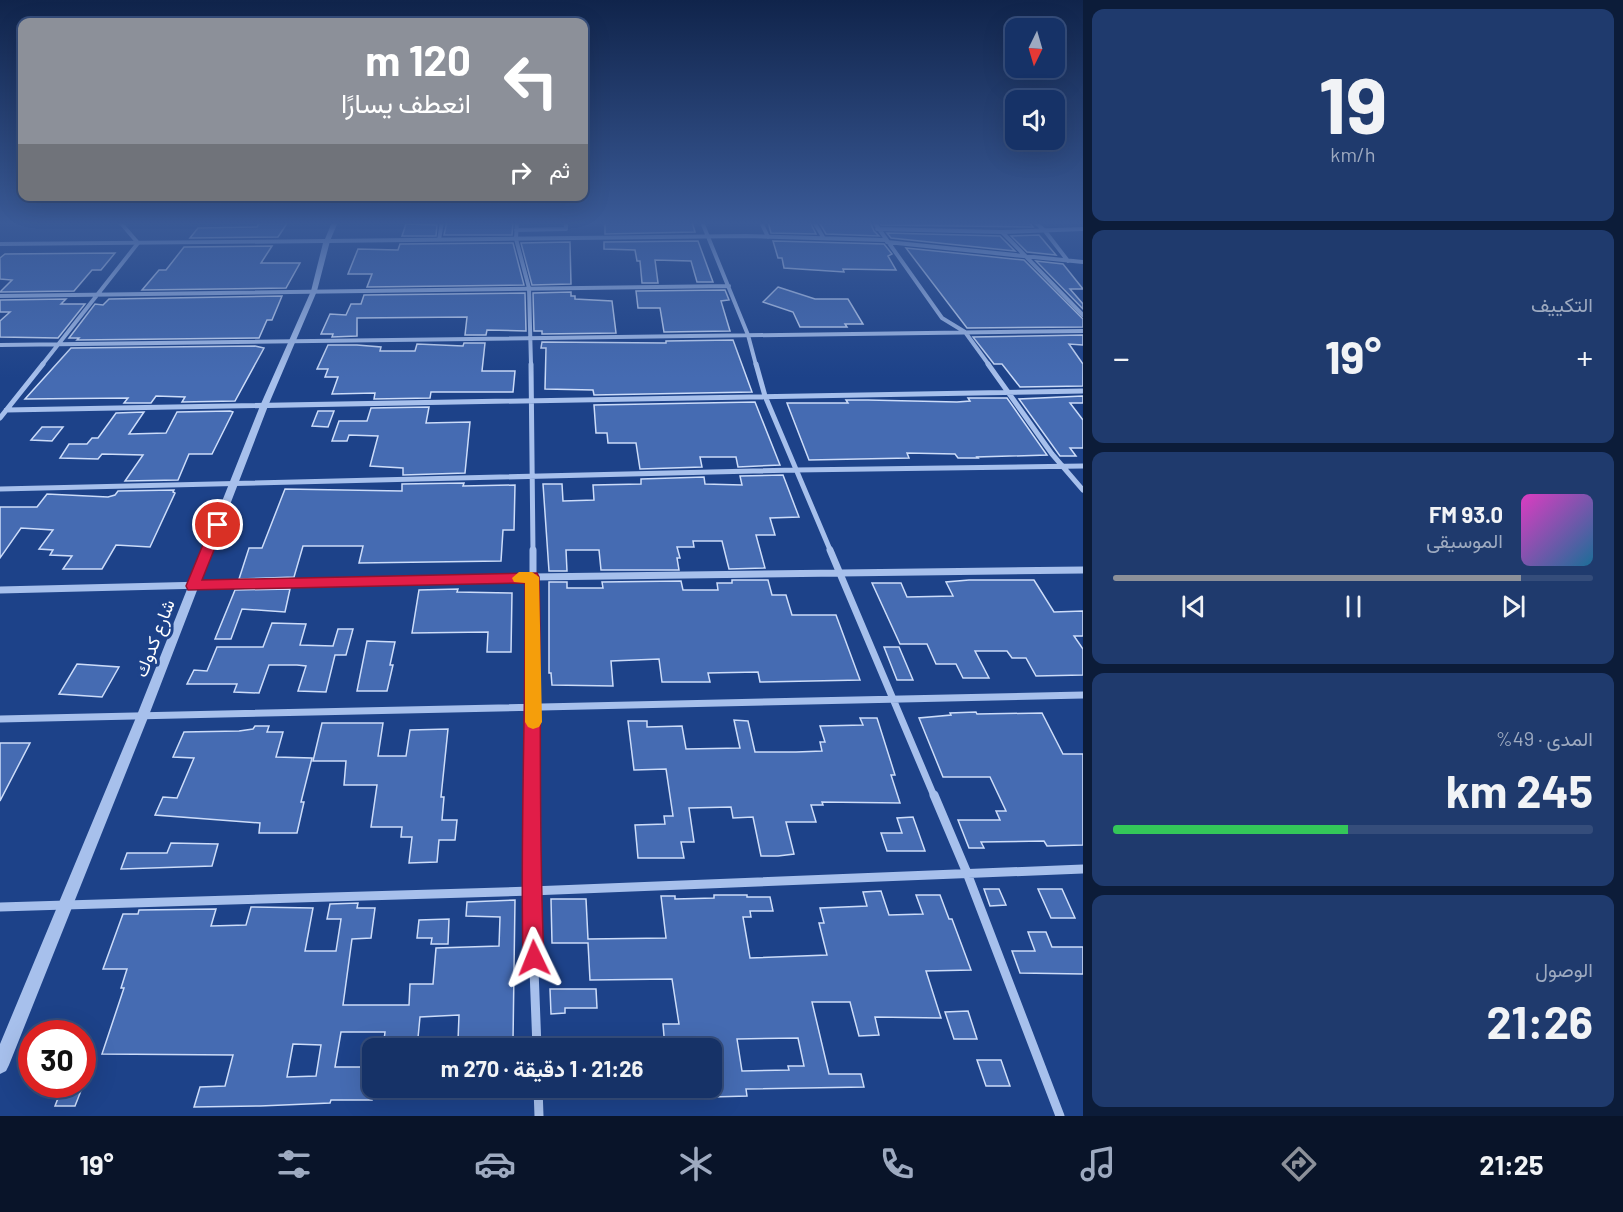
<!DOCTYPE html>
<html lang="ar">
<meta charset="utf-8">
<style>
body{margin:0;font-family:Barlow,Vazirmatn,sans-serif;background:#1f3a6d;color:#f1f3f6;direction:rtl;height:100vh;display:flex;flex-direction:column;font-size:22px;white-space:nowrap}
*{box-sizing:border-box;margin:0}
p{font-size:20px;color:#9eaac0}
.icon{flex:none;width:33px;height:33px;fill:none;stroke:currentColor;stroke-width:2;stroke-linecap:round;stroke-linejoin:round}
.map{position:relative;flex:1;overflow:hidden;direction:ltr}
.drawer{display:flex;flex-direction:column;gap:9px;padding:9px;background:#0c1c39;width:540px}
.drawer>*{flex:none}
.top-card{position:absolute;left:18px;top:18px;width:570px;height:183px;border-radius:12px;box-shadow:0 6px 24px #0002,0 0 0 2px #354d7b;direction:rtl;background:#8c9099;color:#fff;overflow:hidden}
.needle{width:39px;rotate:185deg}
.buttons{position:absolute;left:1005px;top:18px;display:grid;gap:12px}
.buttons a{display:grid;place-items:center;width:60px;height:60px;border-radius:12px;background:#163267;box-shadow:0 6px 24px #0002,0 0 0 2px #354d7b;font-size:30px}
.speed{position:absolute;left:18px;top:1020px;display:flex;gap:12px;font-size:30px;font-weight:700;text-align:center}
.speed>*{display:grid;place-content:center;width:78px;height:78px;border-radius:50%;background:#163267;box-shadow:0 6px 24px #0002,0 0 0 2px #354d7b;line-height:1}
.speed .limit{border:9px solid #d22;background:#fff;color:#111}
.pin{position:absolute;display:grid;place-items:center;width:51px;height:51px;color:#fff;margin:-26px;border:3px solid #fff;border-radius:50%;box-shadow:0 2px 6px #0007}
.me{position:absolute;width:66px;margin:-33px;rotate:358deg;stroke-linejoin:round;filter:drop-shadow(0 0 4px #0008)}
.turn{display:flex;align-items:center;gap:21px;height:126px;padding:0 18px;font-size:27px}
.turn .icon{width:78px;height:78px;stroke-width:2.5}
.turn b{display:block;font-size:42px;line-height:51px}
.then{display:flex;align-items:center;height:57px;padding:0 18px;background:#0003;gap:12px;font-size:22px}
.big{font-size:45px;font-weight:700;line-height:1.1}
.drawer .widget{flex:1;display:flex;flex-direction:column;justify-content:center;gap:9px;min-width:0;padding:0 21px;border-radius:12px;background:#1f3a6d}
.drawer .dial{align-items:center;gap:0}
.dial b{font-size:78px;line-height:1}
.song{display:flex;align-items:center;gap:18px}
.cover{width:72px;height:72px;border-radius:9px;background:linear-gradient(135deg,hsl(310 70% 55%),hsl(200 70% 35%))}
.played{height:6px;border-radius:3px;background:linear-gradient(90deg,#8c9099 85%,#354d7b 85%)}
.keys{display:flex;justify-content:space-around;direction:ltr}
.heat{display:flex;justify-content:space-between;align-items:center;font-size:33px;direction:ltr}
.charge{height:9px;border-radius:4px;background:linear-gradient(90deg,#34c759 49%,#354d7b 0)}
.trip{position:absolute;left:362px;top:1038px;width:360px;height:60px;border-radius:12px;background:#163267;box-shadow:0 6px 24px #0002,0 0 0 2px #354d7b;font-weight:700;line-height:60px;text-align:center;direction:rtl}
.menu{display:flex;height:96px;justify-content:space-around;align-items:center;background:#091429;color:#9eaac0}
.menu .icon{width:42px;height:42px}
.menu .on{color:#8c9099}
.menu b{font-size:27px;color:#f1f3f6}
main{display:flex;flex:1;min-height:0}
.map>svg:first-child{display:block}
.building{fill:#456bb2;stroke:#ccdcf9;stroke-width:1.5;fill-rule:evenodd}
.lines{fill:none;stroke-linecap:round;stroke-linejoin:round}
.minor-far3{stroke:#a7c0ec;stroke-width:4}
.minor-far2{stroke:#a7c0ec;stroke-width:5}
.minor-far1{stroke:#a7c0ec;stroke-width:7}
.minor{stroke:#a7c0ec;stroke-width:9}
.tertiary{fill:#a7c0ec;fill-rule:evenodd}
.route{fill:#e11d48;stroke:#92132f;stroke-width:1.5}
.slow{fill:#f59e0b}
.labels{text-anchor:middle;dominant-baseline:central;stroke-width:6;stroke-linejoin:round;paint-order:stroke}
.street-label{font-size:18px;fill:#fff;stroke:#1d4289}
</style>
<main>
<section class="drawer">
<div class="widget dial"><b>19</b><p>km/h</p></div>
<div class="widget"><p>التكييف</p>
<div class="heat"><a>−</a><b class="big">19°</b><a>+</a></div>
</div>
<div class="widget">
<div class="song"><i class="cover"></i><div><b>93.0 FM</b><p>الموسيقى</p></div></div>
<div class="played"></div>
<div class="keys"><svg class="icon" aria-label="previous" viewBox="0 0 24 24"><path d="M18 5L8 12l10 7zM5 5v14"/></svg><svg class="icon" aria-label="pause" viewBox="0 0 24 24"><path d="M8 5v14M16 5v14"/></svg><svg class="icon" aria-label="next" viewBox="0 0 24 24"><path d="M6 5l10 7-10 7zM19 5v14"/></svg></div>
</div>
<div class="widget"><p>المدى · 49%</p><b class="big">245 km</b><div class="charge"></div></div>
<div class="widget"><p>الوصول</p><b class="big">21:26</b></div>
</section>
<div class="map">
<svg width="1083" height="1116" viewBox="0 0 1083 1116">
<rect width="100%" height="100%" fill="#1d4289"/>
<path class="building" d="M260,222H288L278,237L190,238L198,228L257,227Z
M447,222H513L512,235H444Z
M605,222H692L695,232L605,234Z
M768,222H810L816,234L771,233Z
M819,222H870L874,231L879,236L826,234Z
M879,222H1029L1033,227L881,225Z
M406,224L437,225L436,236H402Z
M887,233L1000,236L1015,251L891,238Z
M1039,235L1056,255L1027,252L1011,236Z
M698,241L713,282H697L691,261L655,260L658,283H642L640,261H637L635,250L604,249V242Z
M773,241L884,244L892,254L888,256L896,270L843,269L844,272L784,268L782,258H778Z
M570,242L571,284L532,285L521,243Z
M513,243L524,285L367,287L372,274H348L358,249L398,250L400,244Z
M272,246L261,263H300L286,288L142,290L159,270H166L184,247Z
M906,248L1024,260L1083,319V327L967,328Z
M115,253L101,270H92L74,291L0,292L12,280L0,279V258L5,254Z
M1036,261L1063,264L1083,289H1070L1083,304V309Z
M778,287L815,299H848L863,324H845L847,327H800L793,312L763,302Z
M725,290L729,300L721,301L730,331L664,332L660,308H638L636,291Z
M571,292V296H575V299L612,301L616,333L542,334V331H534L533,293Z
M525,293L526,331L487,330L486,335H465L467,317L357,318V336L332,337L333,334H321L330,314L346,315L351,304H361L364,295Z
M282,296L272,320H267L259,338L77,340L79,338H69L95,304L103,305L109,299Z
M66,299L61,304H85L58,338L0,337V321L10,312H0V300Z
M1083,335V345L1069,344L1083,364V386L1020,387L1002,364H994L973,337Z
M733,340L752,392L594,395L593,390L545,389L546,348H541L542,342L666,343V341Z
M464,343H485L482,371H515L513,392H431L430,398L374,399L375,393L332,394L338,377H325L328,369H317L328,345H357L381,347L380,351H415L417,344L463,346Z
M255,346L264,348L235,401L182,402L185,397L156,396L151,403H124L128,398L25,399L71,348Z
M1083,396V403H1070L1083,420V448H1070L1076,456H1060L1019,399Z
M968,398H1007L1047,455L977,457L978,458H958L955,454L907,453L909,458L809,460L787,403H848L846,400H868L957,402L970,401Z
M755,402L780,465L738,467L736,457H700L702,467L640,469L636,443H608L607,433H596L594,405Z
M429,407L426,423L470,422L465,473L403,475V468L370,466L378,436L349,435L347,441H332L339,421H367L371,408Z
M230,411L233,412L212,454H189L178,480L125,481L143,455L102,454L98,459L60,458L69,444H87L92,438H98L116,413L144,412L129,434L166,433L177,412Z
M318,411H334L328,427L312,426Z
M42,427H63L52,441L31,440Z
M783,475L799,517L770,518L775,535H756L765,568L729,569L722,541H693L694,547H677L680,558H677L679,570H601L599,550H566L567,571H549L543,484H562L563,501L594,500L593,485L641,484V479L704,477L705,484L742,485L740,476Z
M464,483L463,486L515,485L514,530H503L501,561L359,563L363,546H303L294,577L239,579L249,548H262L285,489L402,491V484Z
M174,490L173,492L175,493L150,547L116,545L102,569H63L72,556L50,555L53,550L39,549L53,530L21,528L0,558V507H37L47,494L108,497L115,495L118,491Z
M732,580H768L772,595H786L792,615H836L860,680L760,682L758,672L708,673L710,682H662L659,659L611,661L613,686L552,685L551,673H549V582H567V588H603L602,582L681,581L683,590H718L717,583H732Z
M969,580H1034L1054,612L1083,611V636H1074L1083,649V675L1036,676L1026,658H1012L1007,651H975L989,678H963L956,664H936L927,644H900L872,583H901L907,597L953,596L946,582Z
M290,589L285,612L242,609L231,639H215L235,590Z
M458,589L457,592L512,593L511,652H487L488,632L412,633L419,590Z
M272,623L306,624L300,645L333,646L338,629H353L346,655H335L326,692L298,691L306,666L297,665H269L259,693L234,692L237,684H187L194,670L207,671L217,647H263Z
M367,641L395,642L390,665H393L387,691H357Z
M884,647H899L913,680H897Z
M77,664L119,667L102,697L59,694Z
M976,712L977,714L1042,713L1063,754H1083V845L1047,846L1044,841L981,842L984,848H969L958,820H1000L996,811H1006L990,777H943L919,718L951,715L950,713Z
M860,718H877L895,775H891L900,803L822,802L823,805H811L816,822H786L794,854L778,856H761L753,817L733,818L731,807L689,808L694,842H681L684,858H638L635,825L665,824L664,816H673L666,769L634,770L628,721H647V727L682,726L686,749L740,748L734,720L748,721L755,752H796L822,751L820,742H825L820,726L863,725Z
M322,723H383L378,756H406L410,730L448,729L441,797H444L442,820H457L455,840H439L437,862L409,863L412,837H401L402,827H371L377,785H344L346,761H313Z
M255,726H269L267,732H283L276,757L312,758L301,802H304L297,833H259L260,823L155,815L163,797L177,798L194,758L173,757L184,732L239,731L253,729Z
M0,743H30L0,801Z
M913,817L925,851H887L881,833H902L897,818Z
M171,843L218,844L212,866L121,869L127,853H167Z
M984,889H999L1006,905L990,906Z
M1038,889H1062L1075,918H1051Z
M881,891L889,915L923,914L916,895H940L949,919H952L971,970L926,971L941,1018L875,1017L879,1035L859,1036L850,1002H812L829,1074H861L864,1087L746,1089L747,1096L712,1097L711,1048H665L663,1024H679L672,979L590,980L588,943H552L551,899H586L588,939L666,938L661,896H675V899L714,898V895H747V897H770L773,911H750L751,917H743L750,958L827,955L819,923H824L820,908L867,906L863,892ZM798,1038L804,1066H788L789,1070L742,1071L737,1039Z
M515,900L513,1041H511V1048H489L490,1041H458L459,1015L420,1017L417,1048H383L385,1032H341L335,1067H372V1100H331L330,1103L260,1106L194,1107L200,1087L225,1086L233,1055L102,1054L124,988H121L127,969H103L123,914H138L139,910L216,909L211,926L246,925L251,907L313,908L305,951H336L341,919H327L330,904L358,903L357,908H375L371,938L352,939L343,1005H409L410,984H433L436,948L499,946L500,917L466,916L467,902ZM293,1044L321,1045L316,1076L287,1077Z
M449,919L448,944H431L432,938H417L419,920Z
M1028,932H1046L1052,947H1083V974L1020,973L1012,951H1035Z
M550,989H596L597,1008H565V1013L551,1014Z
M968,1011L977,1039H954L945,1012Z
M977,1060H1001L1010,1086H986Z
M62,1088H82L75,1106H55Z"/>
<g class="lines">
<path class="minor-far3" d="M517,222L516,239L529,288L531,365
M702,222L748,335L756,365
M761,222L768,237
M814,222L823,237
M874,222L942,318L965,332L989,365
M1035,222L1045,231L1068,261
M877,229L1002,232L1083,229
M516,230L566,229V222
M1002,232L1083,315
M439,240L442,222
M327,241L746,236L885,240
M887,242L1083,262
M0,296L729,286
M0,345L1083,331
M42,365L138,243L120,222"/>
<path class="minor-far2" d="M531,364L533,552
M756,364L765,396L831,552
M988,364L1052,454L1083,490
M6,410L1083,391
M0,418L43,364
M0,489L796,470L1083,466"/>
<path class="minor-far1" d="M830,550L934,796
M0,590L532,577L1083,570
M0,719L1083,695
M533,796V550"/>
<path class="minor" d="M533,795L531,891L537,1048
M934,795L967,873L1060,1116
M0,907L531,891L1083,869
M538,1088L539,1116"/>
<path class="tertiary" d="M332,222H338L330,241L317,291L268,406L149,715L9,1065L6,1071L0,1074V1044L137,715L260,406L311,291L323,243L0,246V242L325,239Z"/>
</g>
<linearGradient id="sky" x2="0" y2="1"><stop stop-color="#10244b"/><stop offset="0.59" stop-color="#3a5a97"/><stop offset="1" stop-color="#3a5a97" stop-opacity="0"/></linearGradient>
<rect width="1083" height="378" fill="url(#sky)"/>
<path class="route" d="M218,520L224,525L202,580L537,573L539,577C542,704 538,832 544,958L541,966L534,969L526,966L523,958C520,833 526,708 525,583L188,590L186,586L211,525Z"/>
<path class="slow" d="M519,572H532L539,577L542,722L539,727L533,729L528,727L525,722V583L514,582L512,578Z"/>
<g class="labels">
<g class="street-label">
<text transform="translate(154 638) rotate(-69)">شارع كدوك</text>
</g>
</g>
</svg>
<div class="buttons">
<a><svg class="needle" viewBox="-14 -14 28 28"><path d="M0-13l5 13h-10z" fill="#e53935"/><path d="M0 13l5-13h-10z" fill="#9eaac0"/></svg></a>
<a><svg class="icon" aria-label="sound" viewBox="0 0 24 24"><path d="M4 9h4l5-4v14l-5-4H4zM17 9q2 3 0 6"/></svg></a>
</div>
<div class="speed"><div class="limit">30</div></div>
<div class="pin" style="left:218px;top:525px;background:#d93025"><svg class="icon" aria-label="arrive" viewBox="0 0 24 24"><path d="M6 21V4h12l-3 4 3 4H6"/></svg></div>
<svg class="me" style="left:534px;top:958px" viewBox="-20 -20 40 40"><path d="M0-17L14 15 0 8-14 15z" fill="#e11d48" stroke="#fff" stroke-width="4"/></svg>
<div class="trip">21:26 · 1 دقيقة · 270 m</div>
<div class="top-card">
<div class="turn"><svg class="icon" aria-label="left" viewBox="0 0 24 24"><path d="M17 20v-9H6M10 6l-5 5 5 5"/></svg><div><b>120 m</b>انعطف يسارًا</div></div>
<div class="then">ثم<svg class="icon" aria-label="right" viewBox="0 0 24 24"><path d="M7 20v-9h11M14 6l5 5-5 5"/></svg></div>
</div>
</div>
</main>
<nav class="menu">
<b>21:25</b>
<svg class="icon on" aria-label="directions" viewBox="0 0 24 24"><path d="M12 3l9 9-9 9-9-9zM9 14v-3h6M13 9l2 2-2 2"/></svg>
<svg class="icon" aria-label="music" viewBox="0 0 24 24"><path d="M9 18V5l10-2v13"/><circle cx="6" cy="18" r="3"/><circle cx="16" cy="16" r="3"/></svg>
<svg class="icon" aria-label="phone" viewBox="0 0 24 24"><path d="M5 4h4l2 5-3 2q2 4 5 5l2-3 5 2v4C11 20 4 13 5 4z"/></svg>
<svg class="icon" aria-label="climate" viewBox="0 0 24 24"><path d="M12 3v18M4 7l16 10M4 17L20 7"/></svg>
<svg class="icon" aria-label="car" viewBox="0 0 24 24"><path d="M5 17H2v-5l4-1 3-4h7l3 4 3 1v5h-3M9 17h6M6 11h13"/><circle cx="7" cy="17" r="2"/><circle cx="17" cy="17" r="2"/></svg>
<svg class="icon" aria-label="filters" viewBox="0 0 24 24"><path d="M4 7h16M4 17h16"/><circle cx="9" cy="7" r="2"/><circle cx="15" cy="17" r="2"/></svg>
<b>19°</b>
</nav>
